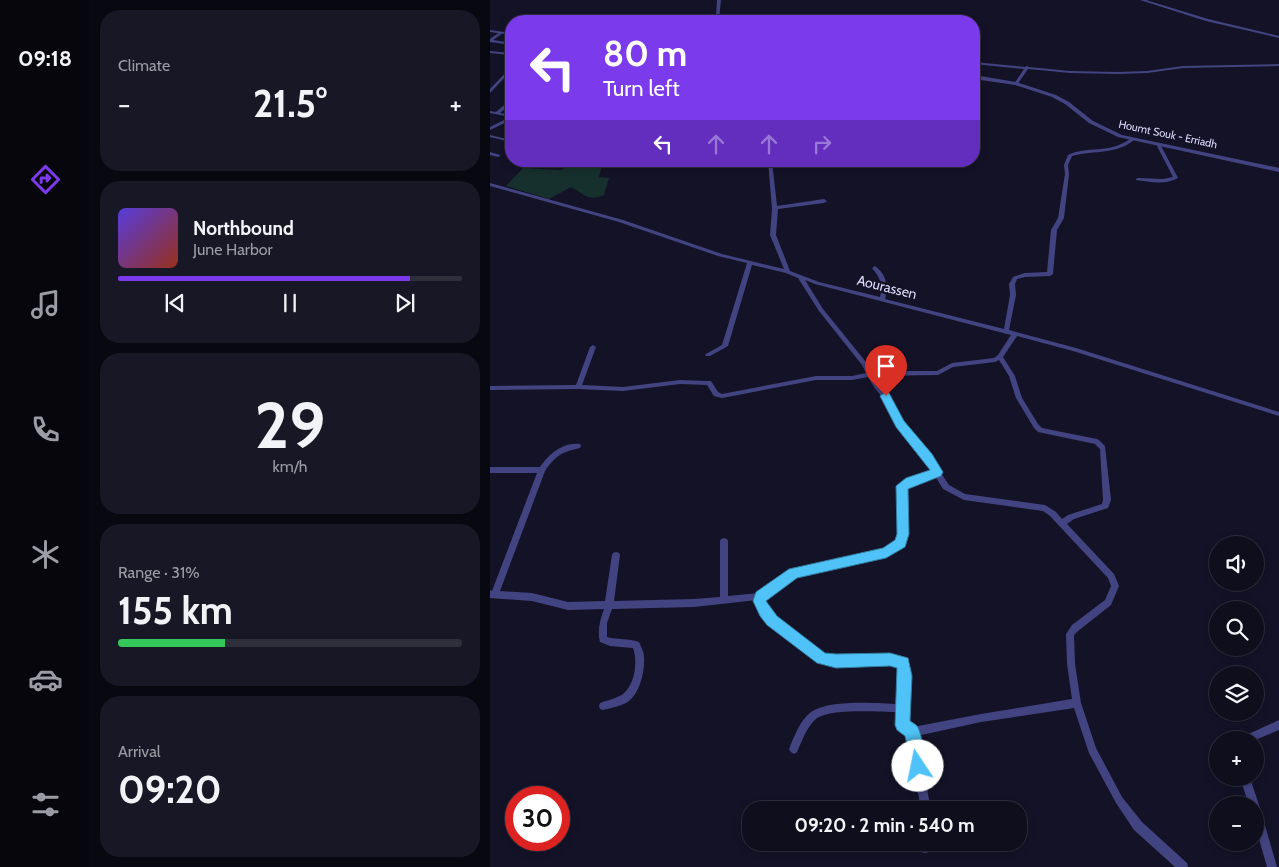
<!DOCTYPE html>
<meta charset="utf-8">
<style>
body{margin:0;font-family:Cabin,sans-serif;background:#181726;color:#f1f3f6;height:100vh;display:flex;flex-direction:column;font-size:19px;white-space:nowrap}
*{box-sizing:border-box;margin:0}
p{font-size:16px;color:#9b9ca4}
.icon{flex:none;width:28px;height:28px;fill:none;stroke:currentColor;stroke-width:2;stroke-linecap:round;stroke-linejoin:round}
.map{position:relative;flex:1;overflow:hidden}
.sheet{display:flex;flex-direction:column;gap:10px;padding:10px;background:#080810;width:400px}
.sheet>*{flex:none}
.banner{position:absolute;left:15px;top:15px;width:475px;height:152px;border-radius:20px;box-shadow:0 2px 8px #0003,0 0 0 1px #2f2e3b;background:#7c3aed;color:#fff;overflow:hidden}
.tools{position:absolute;left:719px;top:536px;display:grid;gap:10px}
.tools a{display:grid;place-items:center;width:55px;height:55px;border-radius:50%;background:#0f0e1d;box-shadow:0 2px 8px #0003,0 0 0 1px #2f2e3b;font-size:25px}
.speed{position:absolute;left:15px;top:786px;display:flex;gap:10px;font-size:25px;font-weight:700;text-align:center}
.speed>*{display:grid;place-content:center;width:65px;height:65px;border-radius:50%;background:#0f0e1d;box-shadow:0 2px 8px #0003,0 0 0 1px #2f2e3b;line-height:1}
.speed .limit{border:8px solid #d22;background:#fff;color:#111}
.pin{position:absolute;display:grid;place-items:center;width:42px;height:42px;color:#fff;margin:-51px -21px;border-radius:50% 50% 50% 0;rotate:-45deg;box-shadow:0 0 5px #0007}
.pin .icon{rotate:45deg}
.me{position:absolute;width:55px;margin:-28px;rotate:349deg;stroke-linejoin:round;filter:drop-shadow(0 0 4px #0008)}
.turn{display:flex;align-items:center;gap:18px;height:105px;padding:0 15px;font-size:22px}
.turn .icon{width:65px;height:65px;stroke-width:2.5}
.turn b{display:block;font-size:35px;line-height:42px}
.lanes{display:flex;align-items:center;height:48px;padding:0 15px;background:#0003;justify-content:center;gap:25px;direction:ltr}
.lanes .off{opacity:.35}
.big{font-size:38px;font-weight:700;line-height:1.1}
.sheet .tile{flex:1;display:flex;flex-direction:column;justify-content:center;gap:8px;min-width:0;padding:0 18px;border-radius:20px;background:#181726}
.sheet .dial{align-items:center;gap:0}
.dial b{font-size:65px;line-height:1}
.song{display:flex;align-items:center;gap:15px}
.cover{width:60px;height:60px;border-radius:8px;background:linear-gradient(135deg,hsl(250 70% 55%),hsl(10 70% 35%))}
.played{height:5px;border-radius:2px;background:linear-gradient(90deg,#7c3aed 85%,#2f2e3b 85%)}
.keys{display:flex;justify-content:space-around;direction:ltr}
.heat{display:flex;justify-content:space-between;align-items:center;font-size:28px;direction:ltr}
.charge{height:8px;border-radius:4px;background:linear-gradient(90deg,#34c759 31%,#2f2e3b 0)}
.trip{position:absolute;left:252px;top:801px;width:285px;height:50px;border-radius:20px;background:#0f0e1d;box-shadow:0 2px 8px #0003,0 0 0 1px #2f2e3b;font-weight:700;line-height:50px;text-align:center}
main{display:flex;flex:1;min-height:0}
.tabs{display:flex;flex-direction:column;width:90px;justify-content:space-around;align-items:center;background:#06060c;color:#9b9ca4}
.tabs .icon{width:35px;height:35px}
.tabs .selected{color:#7c3aed}
.tabs b{font-size:22px;color:#f1f3f6}
.map>svg:first-child{display:block}
.green{fill:#16302d}
.lines{fill:none;stroke-linecap:round;stroke-linejoin:round}
.minor{fill:#424481;fill-rule:evenodd}
.tertiary{fill:#424481;fill-rule:evenodd}
.route{fill:#4fc3f7;stroke:#337fa1}
.labels{text-anchor:middle;dominant-baseline:central;stroke-width:5;stroke-linejoin:round;paint-order:stroke}
.far-street-label{font-size:11px;fill:#dcdbfc;stroke:#141227}
.street-label{font-size:14px;fill:#dcdbfc;stroke:#141227}
</style>
<main>
<nav class="tabs">
<b>09:18</b>
<svg class="icon selected" aria-label="directions" viewBox="0 0 24 24"><path d="M12 3l9 9-9 9-9-9zM9 14v-3h6M13 9l2 2-2 2"/></svg>
<svg class="icon" aria-label="music" viewBox="0 0 24 24"><path d="M9 18V5l10-2v13"/><circle cx="6" cy="18" r="3"/><circle cx="16" cy="16" r="3"/></svg>
<svg class="icon" aria-label="phone" viewBox="0 0 24 24"><path d="M5 4h4l2 5-3 2q2 4 5 5l2-3 5 2v4C11 20 4 13 5 4z"/></svg>
<svg class="icon" aria-label="climate" viewBox="0 0 24 24"><path d="M12 3v18M4 7l16 10M4 17L20 7"/></svg>
<svg class="icon" aria-label="car" viewBox="0 0 24 24"><path d="M5 17H2v-5l4-1 3-4h7l3 4 3 1v5h-3M9 17h6M6 11h13"/><circle cx="7" cy="17" r="2"/><circle cx="17" cy="17" r="2"/></svg>
<svg class="icon" aria-label="filters" viewBox="0 0 24 24"><path d="M4 7h16M4 17h16"/><circle cx="9" cy="7" r="2"/><circle cx="15" cy="17" r="2"/></svg>
</nav>
<section class="sheet">
<div class="tile"><p>Climate</p>
<div class="heat"><a>−</a><b class="big">21.5°</b><a>+</a></div>
</div>
<div class="tile">
<div class="song"><i class="cover"></i><div><b>Northbound</b><p>June Harbor</p></div></div>
<div class="played"></div>
<div class="keys"><svg class="icon" aria-label="previous" viewBox="0 0 24 24"><path d="M18 5L8 12l10 7zM5 5v14"/></svg><svg class="icon" aria-label="pause" viewBox="0 0 24 24"><path d="M8 5v14M16 5v14"/></svg><svg class="icon" aria-label="next" viewBox="0 0 24 24"><path d="M6 5l10 7-10 7zM19 5v14"/></svg></div>
</div>
<div class="tile dial"><b>29</b><p>km/h</p></div>
<div class="tile"><p>Range · 31%</p><b class="big">155 km</b><div class="charge"></div></div>
<div class="tile"><p>Arrival</p><b class="big">09:20</b></div>
</section>
<div class="map">
<svg width="789" height="867" viewBox="0 0 789 867">
<rect width="100%" height="100%" fill="#141227"/>
<path class="green" d="M85,164H112L109,177L119,178L114,195C98,202 94,194 81,187L59,199L16,186L33,168L70,170Z"/>
<g class="lines">
<path class="minor" d="M227,0H231L229,19L227,20L225,18H144L142,17L144,16H226Z
M650,0H656L718,19L789,36V38L716,21Z
M10,32L13,33L3,40L21,43V45L0,42V39Z
M0,51L21,53V55L0,53Z
M484,62L535,67L537,66L539,67L580,71L628,72L657,71L693,66L789,64V66L693,68L657,73L628,74L580,73L538,69L527,85H526L524,84L534,69L484,64Z
M20,68H21V71L0,93V89Z
M19,101H21V104L10,113L21,115V120L0,130V127L20,117L0,113V111L6,112Z
M484,123H486L491,132V133L487,132L484,127Z
M0,135L21,140V142L0,137Z
M641,138L645,139C628,155 604,150 582,156L578,165L579,174L574,218L567,230L563,274L560,276L535,277L527,279L525,284L526,295L519,330L586,348L789,412V416L583,351L527,336L513,357L525,376L532,398L548,424L552,428L607,439L609,440L615,446L621,500L618,508L584,519L577,524L624,574L629,586L621,605L588,631L584,635L585,664L591,703L606,748L632,797L652,822L697,863L698,867H685L644,830L626,803L599,753L584,708L491,722L427,736L441,810H431L418,735C408,726 408,725 409,712C390,712 342,708 327,718C317,726 312,741 307,752L304,754L301,752L299,749C304,737 310,720 321,712C340,699 386,703 409,704L411,676L409,666C385,658 359,669 336,664C323,661 314,649 304,641C294,634 282,628 274,618C269,613 267,607 267,600L204,607L122,609L117,623V637C128,640 138,638 149,642C151,647 154,652 154,657C155,671 150,692 139,701C132,706 121,708 113,710L110,709L109,706L110,703C117,700 126,699 133,694C145,685 148,661 143,648L120,646L110,642C107,631 110,620 114,609L78,610L42,601L0,598V590L2,591L47,473H0V467H50C59,454 73,442 90,444L91,446L90,448C72,452 66,455 55,471L10,591L42,593L78,602L115,601L122,555L123,553L126,552L129,553L130,555L124,601L204,599L230,597V541L231,539L234,538L237,539L238,541V596L269,593L304,570L385,553L401,546L407,541L409,534L408,487C416,478 431,475 443,472L435,459L408,426L392,397L384,387L378,377L362,380H326L232,398L224,396L217,385L190,384L133,391L88,389L0,390V386L86,385L100,347L103,345L106,347L92,385L133,387L190,380L219,381H221L228,392L232,394L326,376H362L376,373L372,365L329,311L308,278L296,273L262,265L238,346L220,356H216L215,355L216,354L232,345L257,263L228,256L129,222L0,186V183L133,220L232,254L294,269L280,235L282,209L278,161H282L287,206L334,199L337,201L334,203L288,209L286,235L300,271L329,282L390,297C393,285 390,277 382,268L385,266C396,274 399,286 395,299L514,329L520,295L519,284L523,277L535,273L557,272L561,230L568,218L575,174L574,165L578,155C599,145 619,155 641,138ZM315,280L325,284L521,335L508,355L504,358L462,363L447,371H389L382,372L376,362L333,309ZM509,360L519,376L526,398L544,428L548,432L605,444L610,449L613,500L612,504L578,515L572,519L566,512L555,505L475,494L459,485L439,455L413,422L397,394L388,383L384,376L448,375L463,367L505,362ZM445,476L453,489L474,500L553,511L560,516L618,578L621,586L615,600L582,625L576,634L577,664L582,699L491,714L423,727L418,723L419,676L416,660L406,656L398,655L345,657L335,655L280,613L276,608L275,603V598L306,576L386,559L407,550L413,545L417,534L416,488L423,484Z
M666,143L670,144L688,178C676,185 660,182 646,180V179L648,178L673,179L683,177L666,144Z
M0,152L10,155V156L8,157L0,155Z
M331,161H336L341,166H398L400,167L398,168H340Z
M789,720V730L765,740H750L752,737Z
M750,778H760L770,808L787,867H777L765,825V805H759Z
M431,842H441L439,852L435,853L431,852L430,848Z"/>
<path class="tertiary" d="M0,30L21,33V35L0,32Z
M484,75L526,82L566,95L579,102L603,121L632,135L789,168V172L628,137L599,123L575,104L562,97L525,85L484,79Z"/>
</g>
<path class="route" d="M396,392L399,393L414,421L442,454L453,472L451,476L418,489L419,534L415,547L396,558L307,578L276,601L287,616L335,653L346,654L400,653L418,658L422,676L420,721C423,723 425,724 427,726C432,733 437,764 434,771L428,773L423,771L415,736L407,730L405,725L407,668L400,666L346,668L327,663L277,625L270,616L263,601L266,592L299,569L393,548L405,540L407,534L406,486L416,478L440,470L406,427L390,396Z"/>
<g class="labels">
<g class="far-street-label">
<text transform="translate(678 134) rotate(12)">Houmt Souk - Erriadh</text>
</g>
<g class="street-label">
<text transform="translate(397 287) rotate(14)">Aourassen</text>
</g>
</g>
</svg>
<div class="tools">
<a><svg class="icon" aria-label="sound" viewBox="0 0 24 24"><path d="M4 9h4l5-4v14l-5-4H4zM17 9q2 3 0 6"/></svg></a>
<a><svg class="icon" aria-label="search" viewBox="0 0 24 24"><circle cx="10" cy="10" r="6"/><path d="M15 15l6 6"/></svg></a>
<a><svg class="icon" aria-label="layers" viewBox="0 0 24 24"><path d="M12 4l9 5-9 5-9-5zM3 14l9 5 9-5"/></svg></a>
<a>+</a>
<a>−</a>
</div>
<div class="speed"><div class="limit">30</div></div>
<div class="pin" style="left:396px;top:396px;background:#d93025"><svg class="icon" aria-label="arrive" viewBox="0 0 24 24"><path d="M6 21V4h12l-3 4 3 4H6"/></svg></div>
<svg class="me" style="left:428px;top:766px" viewBox="-20 -20 40 40"><circle r="19" fill="#fff"/><path d="M0-13L10 11 0 6-10 11z" fill="#4fc3f7"/></svg>
<div class="trip">09:20 · 2 min · 540 m</div>
<div class="banner">
<div class="turn"><svg class="icon" aria-label="left" viewBox="0 0 24 24"><path d="M17 20v-9H6M10 6l-5 5 5 5"/></svg><div><b>80 m</b>Turn left</div></div>
<div class="lanes"><svg class="icon" aria-label="left" viewBox="0 0 24 24"><path d="M17 20v-9H6M10 6l-5 5 5 5"/></svg><svg class="icon off" aria-label="ahead" viewBox="0 0 24 24"><path d="M12 20V5M6 11l6-6 6 6"/></svg><svg class="icon off" aria-label="ahead" viewBox="0 0 24 24"><path d="M12 20V5M6 11l6-6 6 6"/></svg><svg class="icon off" aria-label="right" viewBox="0 0 24 24"><path d="M7 20v-9h11M14 6l5 5-5 5"/></svg></div>
</div>
</div>
</main>
